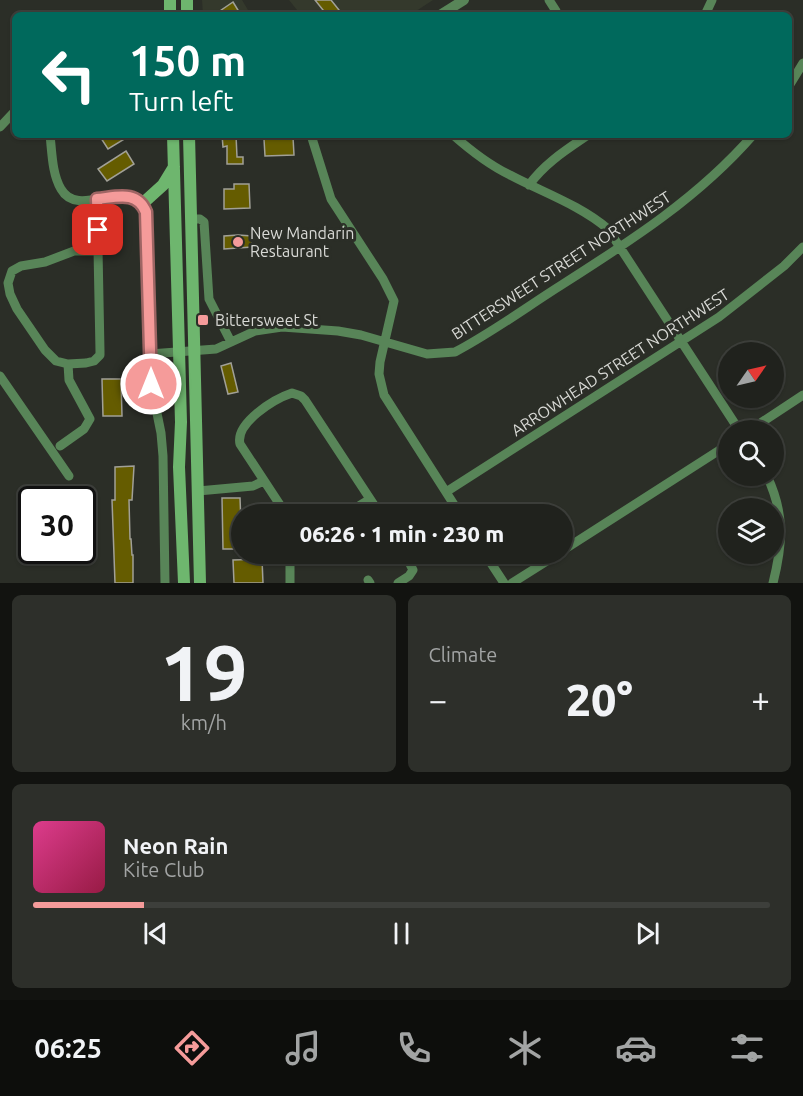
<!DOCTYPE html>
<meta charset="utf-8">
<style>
body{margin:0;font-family:Ubuntu,sans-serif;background:#2d2f2a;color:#f1f3f6;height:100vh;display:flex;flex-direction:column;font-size:22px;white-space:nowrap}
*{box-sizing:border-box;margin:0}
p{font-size:20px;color:#a2a4a4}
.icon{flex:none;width:33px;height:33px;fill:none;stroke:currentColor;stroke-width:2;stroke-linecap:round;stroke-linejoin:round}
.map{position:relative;height:583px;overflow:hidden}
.details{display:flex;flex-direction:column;gap:12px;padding:12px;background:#121310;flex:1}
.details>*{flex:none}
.guide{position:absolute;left:12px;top:12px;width:780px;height:126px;border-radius:9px;box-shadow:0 2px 4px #0004,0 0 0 2px #3d3f3b;background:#00695c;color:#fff;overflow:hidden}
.needle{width:39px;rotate:56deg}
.buttons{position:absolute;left:718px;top:342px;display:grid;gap:12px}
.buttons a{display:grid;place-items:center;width:66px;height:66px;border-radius:50%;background:#20221d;box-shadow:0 2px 4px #0004,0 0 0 2px #3d3f3b;font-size:30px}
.speed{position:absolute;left:18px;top:486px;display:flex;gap:12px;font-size:30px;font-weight:700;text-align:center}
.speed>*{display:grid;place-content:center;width:78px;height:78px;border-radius:50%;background:#20221d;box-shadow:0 2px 4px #0004,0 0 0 2px #3d3f3b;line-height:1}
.speed .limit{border:3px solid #111;border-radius:9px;background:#fff;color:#111}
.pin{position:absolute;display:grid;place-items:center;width:51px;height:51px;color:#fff;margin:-26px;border-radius:12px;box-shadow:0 3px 9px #0006}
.me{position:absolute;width:66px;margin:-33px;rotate:0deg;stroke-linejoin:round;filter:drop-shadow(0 0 4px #0008)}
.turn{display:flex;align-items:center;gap:21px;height:126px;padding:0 18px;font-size:27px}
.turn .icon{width:78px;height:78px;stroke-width:2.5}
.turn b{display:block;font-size:42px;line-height:51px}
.big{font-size:45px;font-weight:800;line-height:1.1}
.details .tile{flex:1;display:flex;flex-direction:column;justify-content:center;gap:9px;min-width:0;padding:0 21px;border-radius:9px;background:#2d2f2a}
.details .dial{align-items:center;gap:0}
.dial b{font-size:78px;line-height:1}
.song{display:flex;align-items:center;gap:18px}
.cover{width:72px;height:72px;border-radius:9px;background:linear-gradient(135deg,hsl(330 70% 55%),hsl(340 70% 35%))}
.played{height:6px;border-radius:3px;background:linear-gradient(90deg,#f59b9a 15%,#3d3f3b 15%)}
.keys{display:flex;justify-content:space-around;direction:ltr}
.heat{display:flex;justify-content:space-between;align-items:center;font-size:33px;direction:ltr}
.details .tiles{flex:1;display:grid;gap:12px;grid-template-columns:1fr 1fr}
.tile:last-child{grid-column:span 2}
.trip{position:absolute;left:231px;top:504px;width:342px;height:60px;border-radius:30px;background:#20221d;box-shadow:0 2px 4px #0004,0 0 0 2px #3d3f3b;font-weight:800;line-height:60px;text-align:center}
.tabs{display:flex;height:96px;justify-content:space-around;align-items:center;background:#0d0e0c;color:#a2a4a4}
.tabs .icon{width:42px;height:42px}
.tabs .active{color:#f59b9a}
.tabs b{font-size:27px;color:#f1f3f6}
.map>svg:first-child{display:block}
.built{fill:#34392c}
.building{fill:#655c00;stroke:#a1a097;stroke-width:1.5}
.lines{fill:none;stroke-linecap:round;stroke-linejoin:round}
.minor{stroke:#588558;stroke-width:9}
.tertiary{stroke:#588558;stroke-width:10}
.secondary{stroke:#6eb66e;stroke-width:12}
.route-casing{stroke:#9f6564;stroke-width:15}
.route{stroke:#f59b9a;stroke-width:10}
.poi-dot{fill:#f59b9a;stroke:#2b2e27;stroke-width:2}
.labels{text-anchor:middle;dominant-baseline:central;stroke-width:6;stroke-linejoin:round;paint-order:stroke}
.poi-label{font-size:16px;fill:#d8d9d5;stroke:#2b2e27;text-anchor:start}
.street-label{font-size:16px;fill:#d8d9d5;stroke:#2b2e27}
</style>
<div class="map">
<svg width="803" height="583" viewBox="0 0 803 583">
<rect width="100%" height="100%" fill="#2b2e27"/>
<path class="built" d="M202,0H242L251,15H203Z
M289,0H433L410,15H301Z"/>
<path class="building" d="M315,0H331L343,15H327Z
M233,2L241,15H214Z
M99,135H131L108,149Z
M222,135H236L237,157H243V164H227V146L223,147Z
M293,137L294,155L265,156L264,139Z
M126,151L134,164L107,181L98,169Z
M234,184H249L250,208L224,209V189H234Z
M238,235L252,236V247L224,249V236Z
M231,363L238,392L228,394L221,366Z
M102,379H121L122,416H103Z
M134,466L132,500H129L130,539H131L132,555H133V583H115L112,500H115V467Z
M222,498H240L242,549H223Z
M262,559L263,583H234L233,560Z"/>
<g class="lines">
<path class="minor" d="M549,0L556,11
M705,15L712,0
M789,86L803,63
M0,127L15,111
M50,135C52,152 52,174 61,189C79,221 130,173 146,212L151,384L161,433L163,456L165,583
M311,135L331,199L383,279L394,301L380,362L379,374L384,395L460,514
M453,135C470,150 489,165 510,175C542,192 580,205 608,229L739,430
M529,185C545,163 566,150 588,135
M97,199L100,351V355L94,361L86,363L68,364L56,361L45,350L17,309L10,294L8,283L12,271L21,266L45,262L74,251H98
M191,219H200L204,222L209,299L231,342
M150,354L216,349L255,331L282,327L338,331L361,335L427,354L455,352C493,332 528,306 563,284C632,240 699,197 753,135
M0,376L69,476
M750,430L803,395
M60,446L84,429L90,419L69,380L68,364
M767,476C785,514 783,543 773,583
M198,491L253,486L264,481
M446,492L719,317L784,266L803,247
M286,514L240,444C235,423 274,399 292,393L301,396L305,400L380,514
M346,514L370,499
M562,551L729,444
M290,554V583
M485,554L504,583
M368,580L370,583
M398,583L409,576L413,570L405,554
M512,583L558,554"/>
<path class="tertiary" d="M440,15L464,0"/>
<path class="secondary" d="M170,0V15
M187,0V15
M173,135L181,422L179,467L184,583
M189,135L200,583
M142,204L163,185L174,167"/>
</g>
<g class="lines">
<g class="route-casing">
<path id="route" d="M98,230L97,199C117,197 137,190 146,212L151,384"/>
</g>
<use href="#route" class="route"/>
</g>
<g class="poi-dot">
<circle cx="238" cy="242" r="6"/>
<rect x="197" y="314" width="12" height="12" rx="3"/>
</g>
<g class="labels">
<g class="poi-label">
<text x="250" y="233">New Mandarin<tspan x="250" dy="18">Restaurant</tspan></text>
<text x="215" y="320">Bittersweet St</text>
</g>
<g class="street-label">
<text transform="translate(561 265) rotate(-33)">BITTERSWEET STREET NORTHWEST</text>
<text transform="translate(620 362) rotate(-33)">ARROWHEAD STREET NORTHWEST</text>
</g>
</g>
</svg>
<div class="buttons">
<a><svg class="needle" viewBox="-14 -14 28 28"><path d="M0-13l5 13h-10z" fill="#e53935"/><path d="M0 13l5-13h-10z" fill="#a2a4a4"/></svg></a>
<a><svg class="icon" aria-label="search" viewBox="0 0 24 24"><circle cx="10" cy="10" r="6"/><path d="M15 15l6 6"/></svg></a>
<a><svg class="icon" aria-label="layers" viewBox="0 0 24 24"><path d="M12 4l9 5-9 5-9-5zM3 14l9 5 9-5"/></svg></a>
</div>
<div class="speed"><div class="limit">30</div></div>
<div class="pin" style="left:98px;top:230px;background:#d93025"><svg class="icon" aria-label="arrive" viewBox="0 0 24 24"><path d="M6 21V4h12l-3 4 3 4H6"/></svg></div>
<svg class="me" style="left:151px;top:384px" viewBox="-20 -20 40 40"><circle r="17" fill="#f59b9a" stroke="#fff" stroke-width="3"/><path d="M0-11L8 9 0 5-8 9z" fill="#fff"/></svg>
<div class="trip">06:26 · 1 min · 230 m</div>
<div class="guide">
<div class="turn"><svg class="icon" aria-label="left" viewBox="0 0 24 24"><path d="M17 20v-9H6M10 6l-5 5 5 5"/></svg><div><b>150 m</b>Turn left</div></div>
</div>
</div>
<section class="details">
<div class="tiles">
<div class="tile dial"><b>19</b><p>km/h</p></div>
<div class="tile"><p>Climate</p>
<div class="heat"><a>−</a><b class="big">20°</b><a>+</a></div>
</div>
<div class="tile">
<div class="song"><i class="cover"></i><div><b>Neon Rain</b><p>Kite Club</p></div></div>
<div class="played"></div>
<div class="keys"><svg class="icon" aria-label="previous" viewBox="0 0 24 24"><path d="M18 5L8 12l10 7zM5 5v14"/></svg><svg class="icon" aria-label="pause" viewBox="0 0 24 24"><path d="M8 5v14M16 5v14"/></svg><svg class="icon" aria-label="next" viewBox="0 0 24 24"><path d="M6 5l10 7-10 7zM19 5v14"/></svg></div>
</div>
</div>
</section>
<nav class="tabs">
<b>06:25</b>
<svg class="icon active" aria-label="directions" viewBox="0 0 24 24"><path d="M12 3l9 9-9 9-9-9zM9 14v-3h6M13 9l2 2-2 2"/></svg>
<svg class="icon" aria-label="music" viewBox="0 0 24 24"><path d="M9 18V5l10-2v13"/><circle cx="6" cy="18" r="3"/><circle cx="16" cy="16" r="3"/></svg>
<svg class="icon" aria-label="phone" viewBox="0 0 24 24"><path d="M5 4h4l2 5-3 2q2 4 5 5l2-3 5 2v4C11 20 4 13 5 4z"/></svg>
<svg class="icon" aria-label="climate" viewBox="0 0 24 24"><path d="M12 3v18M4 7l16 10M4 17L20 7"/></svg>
<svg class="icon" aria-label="car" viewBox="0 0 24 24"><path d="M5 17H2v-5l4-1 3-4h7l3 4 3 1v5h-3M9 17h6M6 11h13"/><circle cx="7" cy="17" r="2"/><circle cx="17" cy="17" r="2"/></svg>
<svg class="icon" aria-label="filters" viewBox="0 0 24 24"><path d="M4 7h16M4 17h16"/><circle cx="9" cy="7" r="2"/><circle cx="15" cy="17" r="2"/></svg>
</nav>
